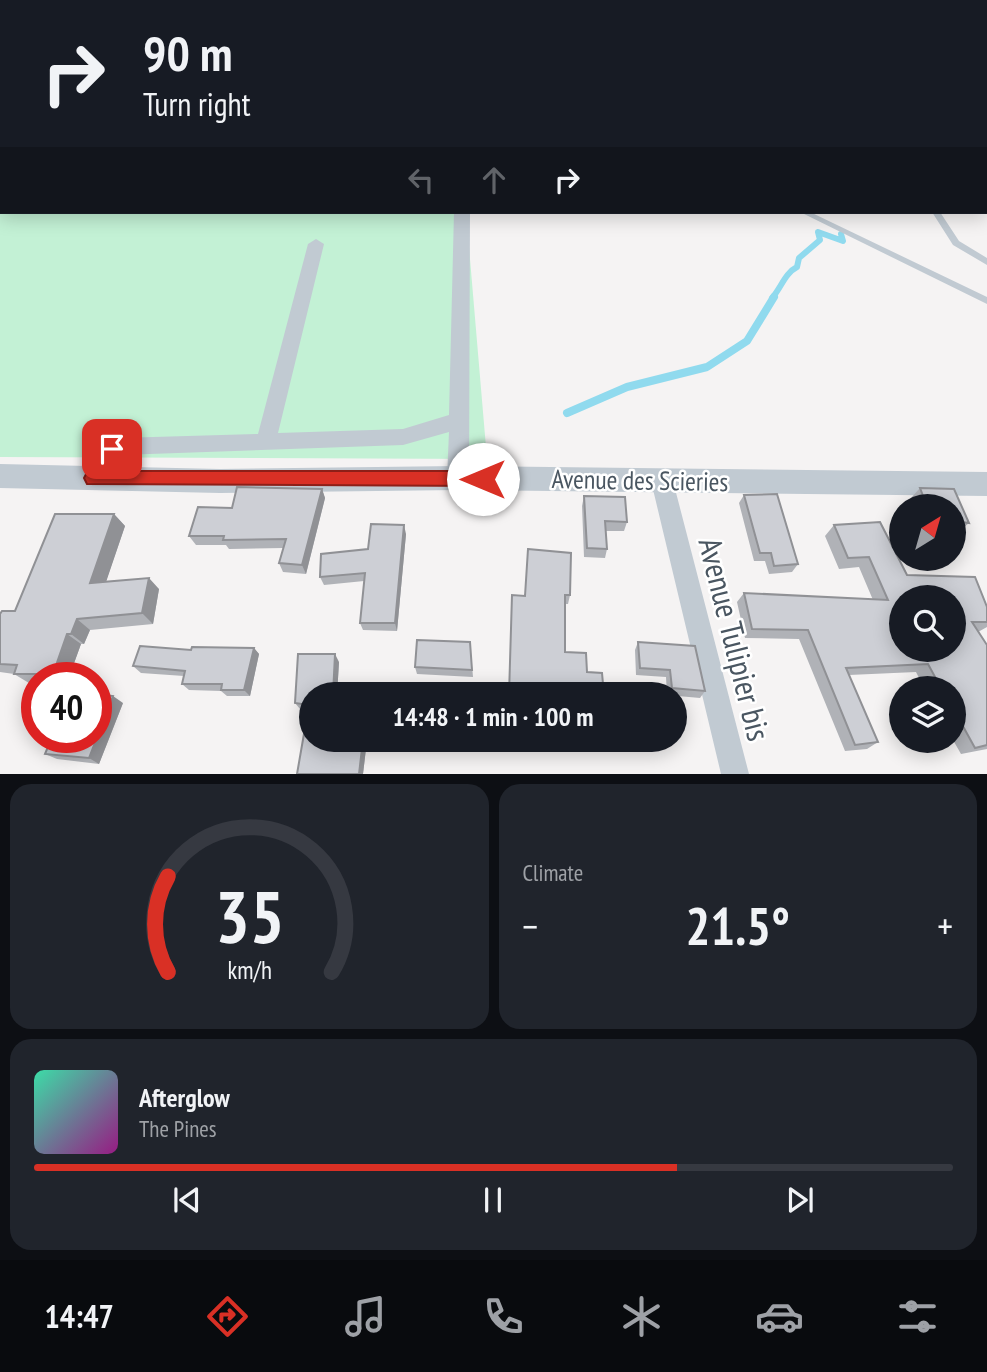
<!DOCTYPE html>
<meta charset="utf-8">
<style>
body{margin:0;font-family:"PT Sans Narrow",sans-serif;background:#20242c;color:#f1f3f6;height:100vh;display:flex;flex-direction:column;font-size:26px;white-space:nowrap}
*{box-sizing:border-box;margin:0}
p{font-size:23px;color:#9ea1a6}
.icon{flex:none;width:38px;height:38px;fill:none;stroke:currentColor;stroke-width:2;stroke-linecap:round;stroke-linejoin:round}
.map{position:relative;height:774px;overflow:hidden}
.sheet{display:flex;flex-direction:column;gap:10px;padding:10px;background:#0d0f14;flex:1}
.sheet>*{flex:none}
.guide{position:absolute;left:0px;top:0px;width:987px;height:214px;box-shadow:0 4px 18px #0003;background:#171b24;color:#f1f3f6;overflow:hidden}
.needle{width:46px;rotate:37deg}
.controls{position:absolute;left:889px;top:494px;display:grid;gap:14px}
.controls a{display:grid;place-items:center;width:77px;height:77px;border-radius:50%;background:#171b24;box-shadow:0 4px 18px #0003;font-size:35px}
.speed{position:absolute;left:21px;top:662px;display:flex;gap:14px;font-size:35px;font-weight:700;text-align:center}
.speed>*{display:grid;place-content:center;width:91px;height:91px;border-radius:50%;background:#171b24;box-shadow:0 4px 18px #0003;line-height:1}
.speed .limit{border:10px solid #d22;background:#fff;color:#111}
.pin{position:absolute;display:grid;place-items:center;width:60px;height:60px;color:#fff;margin:-30px;border-radius:14px;box-shadow:0 4px 10px #0006}
.me{position:absolute;width:77px;margin:-38px;rotate:270deg;stroke-linejoin:round;filter:drop-shadow(0 0 5px #0008)}
.turn{display:flex;align-items:center;gap:24px;height:147px;padding:0 28px;font-size:32px}
.turn .icon{width:91px;height:91px;stroke-width:2.5}
.turn b{display:block;font-size:49px;line-height:60px}
.lanes{display:flex;align-items:center;height:66px;padding:0 28px;background:#0003;justify-content:center;gap:35px;direction:ltr}
.lanes .off{opacity:.35}
.big{font-size:52px;font-weight:700;line-height:1.1}
.sheet .widget{flex:1;display:flex;flex-direction:column;justify-content:center;gap:10px;min-width:0;padding:0 24px;border-radius:21px;background:#20242c}
.sheet .dial{align-items:center;gap:0}
.dial svg{height:182px;overflow:visible;fill:none;stroke:#363941;stroke-width:7;stroke-linecap:round;text-anchor:middle}
.dial text{fill:#f1f3f6;stroke:none}
.song{display:flex;align-items:center;gap:21px}
.cover{width:84px;height:84px;border-radius:10px;background:linear-gradient(135deg,hsl(160 70% 55%),hsl(310 70% 35%))}
.played{height:7px;border-radius:4px;background:linear-gradient(90deg,#d93025 70%,#363941 70%)}
.keys{display:flex;justify-content:space-around;direction:ltr}
.heat{display:flex;justify-content:space-between;align-items:center;font-size:38px;direction:ltr}
.sheet .tiles{flex:1;display:grid;gap:10px;grid-template-columns:1fr 1fr}
.widget:last-child{grid-column:span 2}
.trip{position:absolute;left:299px;top:682px;width:388px;height:70px;border-radius:35px;background:#171b24;box-shadow:0 4px 18px #0003;font-weight:700;line-height:70px;text-align:center}
.tabs{display:flex;height:112px;justify-content:space-around;align-items:center;background:#090b0e;color:#9ea1a6}
.tabs .icon{width:49px;height:49px}
.tabs .on{color:#d93025}
.tabs b{font-size:32px;color:#f1f3f6}
.map>svg:first-child{display:block}
.green{fill:#c3f1d5}
.lines{fill:none;stroke-linecap:round;stroke-linejoin:round}
.stream-far1{stroke:#90daee;stroke-width:6}
.stream{stroke:#90daee;stroke-width:8}
.service{fill:#c1cad2;fill-rule:evenodd}
.minor{fill:#c1cad2;fill-rule:evenodd}
.tertiary{fill:#c1cad2;fill-rule:evenodd}
.wall{fill:#b0b2b7}
.shaded-wall{fill:#909195}
.building{fill:#cdcfd5;stroke:#909195;stroke-width:2;fill-rule:evenodd}
.route{fill:#d93025;stroke:#8d1f18;stroke-width:2}
.labels{text-anchor:middle;dominant-baseline:central;stroke-width:5;stroke-linejoin:round;paint-order:stroke}
.street-label{font-size:26px;fill:#4a5661;stroke:#fff}
.near-street-label{font-size:32px;fill:#4a5661;stroke:#fff}
</style>
<div class="map">
<svg width="987" height="774" viewBox="0 0 987 774">
<rect width="100%" height="100%" fill="#f5f3f3"/>
<path class="green" d="M0,167L2,212H466L487,459L0,457Z"/>
<g class="lines">
<path class="stream-far1" d="M772,298C781,288 785,273 797,267L799,258L820,240L818,232L843,241L841,234"/>
<path class="stream" d="M567,413L627,387L707,367L747,341L774,297"/>
<path class="service" d="M500,0H506L505,2H499Z
M569,0H575L576,2H570Z
M649,0H686L683,2H652Z
M839,0H924L916,2H836Z
M970,0H977L979,2H972Z
M985,4L987,5V9L985,8Z
M985,174H987V178H985Z
M800,212H810L987,297V304Z
M932,212H940L959,241L987,258V265L953,245Z"/>
<path class="minor" d="M51,0H61L50,2Z
M95,0H108L94,2Z
M221,0H236L220,2Z
M456,0H466V2H456Z
M0,32H2V38H0Z
M0,156H2V164H0Z
M454,212H470L469,478L466,484L458,487L450,484L447,478L449,432L403,445L121,455L113,459L101,484L93,487L85,484L82,478L99,447L119,438L258,434L308,244L316,239L324,244L278,433L403,429L449,415Z
M662,472L670,475L673,481L749,774H721L651,481L654,475Z"/>
<path class="tertiary" d="M0,464L220,469L458,466L987,472V496L458,490L220,493L0,488Z"/>
</g>
<path class="wall" d="M920,488L954,489L969,523L958,532H954V506H914L911,498Z
M322,489L325,498L306,574L283,572L279,563L283,548L229,549L226,545H196L189,536L232,508Z
M744,495L798,564L792,572L769,574L765,561H754L739,503Z
M584,496L627,522L624,531H606L607,549L605,558L584,557L582,506Z
M114,514L125,526L106,581L159,589L153,624L90,630L84,644H81L69,677H37V683H29L14,674L0,672V614L15,611Z
M834,525L907,575L987,607V627L978,632L987,645V749L961,754L953,740L954,688H924L916,672L849,675L878,742L867,749L845,751L799,639L745,638L737,602L744,593L873,600L859,567L839,569L825,536Z
M406,534L397,631L363,630L360,623L364,581L324,585L320,577L368,549Z
M570,595L568,604H565L509,695L525,596Z
M470,642L473,677L417,674L415,667Z
M638,642L705,691L700,698L667,695L666,677L636,675L635,650Z
M254,648L259,654L250,696H227L221,691L189,690L182,684L184,676L141,673L133,666L191,650Z
M339,662L337,695H312V740H367L363,774H297L308,710L300,709L295,703Z
M123,703L99,764L57,759L45,754Z"/>
<path class="shaded-wall" d="M193,0H215L210,2H188Z
M314,0H329L326,2H310Z
M322,489L325,498L306,574L302,565Z
M114,514L125,526L102,594L90,583Z
M404,525L406,534L397,631L395,623Z
M149,578L159,589L153,624L142,613Z
M77,619L90,630L84,644L71,634Z
M67,634L81,644L69,677H58L53,674Z
M254,648L259,654L250,696L244,690Z
M335,654L339,662L337,695H333Z
M113,696L123,703L99,764L89,758Z
M363,740H367L363,774H359Z"/>
<path class="building" d="M111,0H193L188,2H108Z
M262,0H314L310,2H263Z
M334,0H366V2H333Z
M670,0H794L795,2H671Z
M2,56V126L0,128V58Z
M985,76L987,77V121H985Z
M237,487L322,489L302,565L279,563L286,539L223,540L224,536H189L198,507L232,508Z
M920,488L954,489L969,523L954,521V506H927Z
M777,494L798,564L774,566L771,553H760L744,495Z
M584,496L625,497L627,522L605,521L607,549L587,548Z
M55,514H114L90,583L149,578L142,613L77,619L71,634H67L53,674H14L17,665L0,664V614L2,611H15Z
M880,522L907,575L975,577L987,607V622H972L987,645V745L975,748L954,710V688H941L928,664L846,668L878,742L855,745L808,630L752,629L744,593L888,600L869,557L848,558L834,525ZM901,597H954V649H901Z
M371,524L404,525L395,623H360L365,573L320,577L321,554L368,549Z
M528,549L571,553L570,595H565V652L586,653L587,672L602,673L604,695H509L512,595L525,596Z
M417,640L470,642L472,670L415,667Z
M638,642L695,646L705,691L672,688L670,670L640,668Z
M140,646L191,650L192,647L254,648L244,690H221L222,684H182L185,671L133,666Z
M298,654H335L333,695H312V740H363L359,774H297L309,705L295,703Z
M96,694L113,696L89,758L45,754L52,737H96Z"/>
<path class="route" d="M112,441L121,449L106,471H483L492,479L483,486L87,484L84,478L100,448Z"/>
<g class="labels">
<g class="street-label">
<text transform="translate(640 480) rotate(1)">Avenue des Scieries</text>
</g>
<g class="near-street-label">
<text transform="translate(735 639) rotate(76)">Avenue Tulipier bis</text>
</g>
</g>
</svg>
<div class="controls">
<a><svg class="needle" viewBox="-14 -14 28 28"><path d="M0-13l5 13h-10z" fill="#e53935"/><path d="M0 13l5-13h-10z" fill="#9ea1a6"/></svg></a>
<a><svg class="icon" aria-label="search" viewBox="0 0 24 24"><circle cx="10" cy="10" r="6"/><path d="M15 15l6 6"/></svg></a>
<a><svg class="icon" aria-label="layers" viewBox="0 0 24 24"><path d="M12 4l9 5-9 5-9-5zM3 14l9 5 9-5"/></svg></a>
</div>
<div class="speed"><div class="limit">40</div></div>
<div class="pin" style="left:112px;top:449px;background:#d93025"><svg class="icon" aria-label="arrive" viewBox="0 0 24 24"><path d="M6 21V4h12l-3 4 3 4H6"/></svg></div>
<svg class="me" style="left:483px;top:479px" viewBox="-20 -20 40 40"><circle r="19" fill="#fff"/><path d="M0-13L10 11 0 6-10 11z" fill="#d93025"/></svg>
<div class="trip">14:48 · 1 min · 100 m</div>
<div class="guide">
<div class="turn"><svg class="icon" aria-label="right" viewBox="0 0 24 24"><path d="M7 20v-9h11M14 6l5 5-5 5"/></svg><div><b>90 m</b>Turn right</div></div>
<div class="lanes"><svg class="icon off" aria-label="left" viewBox="0 0 24 24"><path d="M17 20v-9H6M10 6l-5 5 5 5"/></svg><svg class="icon off" aria-label="ahead" viewBox="0 0 24 24"><path d="M12 20V5M6 11l6-6 6 6"/></svg><svg class="icon" aria-label="right" viewBox="0 0 24 24"><path d="M7 20v-9h11M14 6l5 5-5 5"/></svg></div>
</div>
</div>
<section class="sheet">
<div class="tiles">
<div class="widget dial"><svg viewBox="0 0 100 80">
<path d="M14 69A42 42 0 1 1 86 69"/>
<path d="M14 69A42 42 0 0 1 14 27" stroke="#d93025"/>
<text x="50" y="56" font-size="32" font-weight="700">35</text>
<text x="50" y="72" font-size="11">km/h</text>
</svg></div>
<div class="widget"><p>Climate</p>
<div class="heat"><a>−</a><b class="big">21.5°</b><a>+</a></div>
</div>
<div class="widget">
<div class="song"><i class="cover"></i><div><b>Afterglow</b><p>The Pines</p></div></div>
<div class="played"></div>
<div class="keys"><svg class="icon" aria-label="previous" viewBox="0 0 24 24"><path d="M18 5L8 12l10 7zM5 5v14"/></svg><svg class="icon" aria-label="pause" viewBox="0 0 24 24"><path d="M8 5v14M16 5v14"/></svg><svg class="icon" aria-label="next" viewBox="0 0 24 24"><path d="M6 5l10 7-10 7zM19 5v14"/></svg></div>
</div>
</div>
</section>
<nav class="tabs">
<b>14:47</b>
<svg class="icon on" aria-label="directions" viewBox="0 0 24 24"><path d="M12 3l9 9-9 9-9-9zM9 14v-3h6M13 9l2 2-2 2"/></svg>
<svg class="icon" aria-label="music" viewBox="0 0 24 24"><path d="M9 18V5l10-2v13"/><circle cx="6" cy="18" r="3"/><circle cx="16" cy="16" r="3"/></svg>
<svg class="icon" aria-label="phone" viewBox="0 0 24 24"><path d="M5 4h4l2 5-3 2q2 4 5 5l2-3 5 2v4C11 20 4 13 5 4z"/></svg>
<svg class="icon" aria-label="climate" viewBox="0 0 24 24"><path d="M12 3v18M4 7l16 10M4 17L20 7"/></svg>
<svg class="icon" aria-label="car" viewBox="0 0 24 24"><path d="M5 17H2v-5l4-1 3-4h7l3 4 3 1v5h-3M9 17h6M6 11h13"/><circle cx="7" cy="17" r="2"/><circle cx="17" cy="17" r="2"/></svg>
<svg class="icon" aria-label="filters" viewBox="0 0 24 24"><path d="M4 7h16M4 17h16"/><circle cx="9" cy="7" r="2"/><circle cx="15" cy="17" r="2"/></svg>
</nav>
